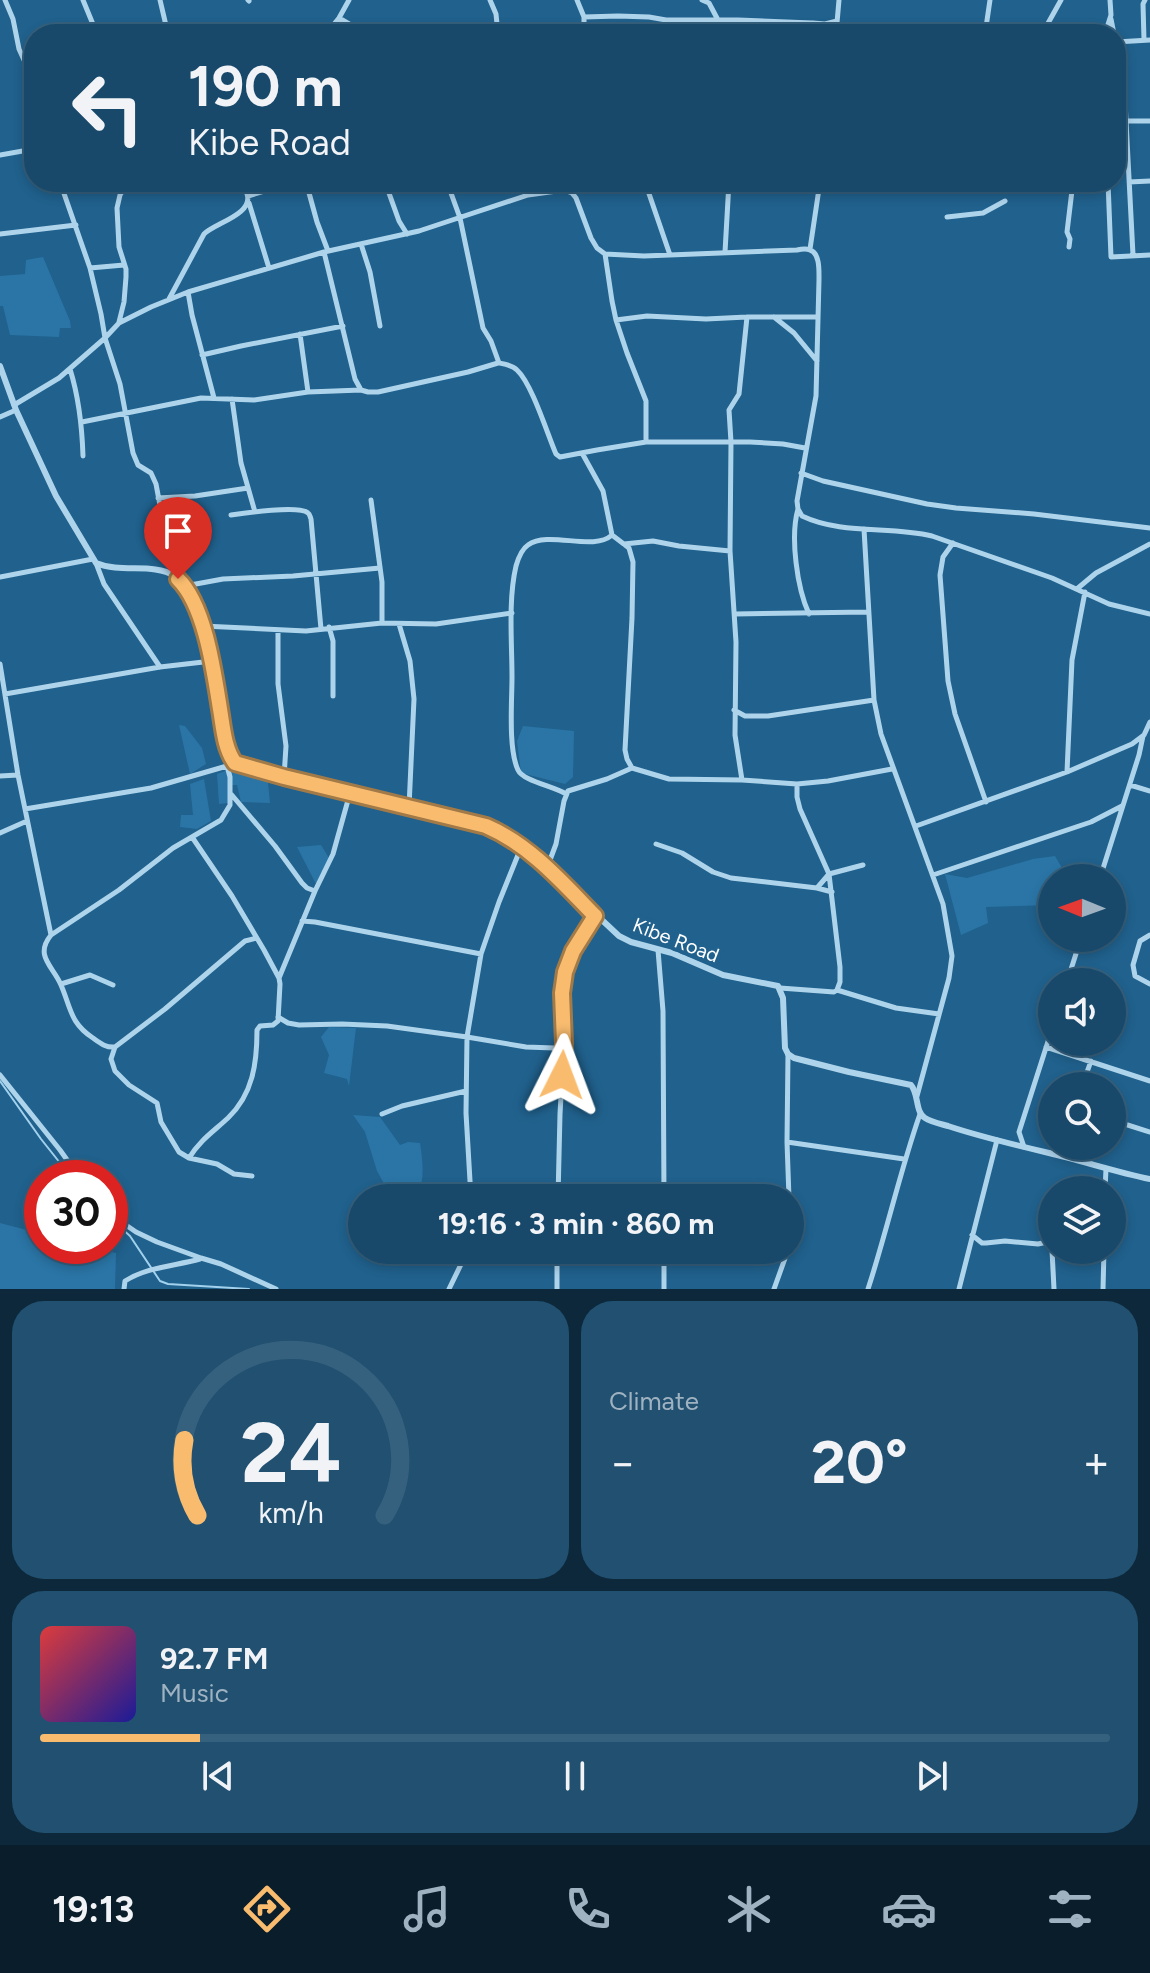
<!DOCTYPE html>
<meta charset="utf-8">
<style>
body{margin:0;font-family:Figtree,sans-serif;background:#215070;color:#f1f3f6;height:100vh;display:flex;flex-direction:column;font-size:30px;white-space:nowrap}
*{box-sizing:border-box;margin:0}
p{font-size:26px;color:#9fb2c1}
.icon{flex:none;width:44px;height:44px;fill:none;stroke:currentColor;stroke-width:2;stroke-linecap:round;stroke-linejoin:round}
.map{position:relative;height:1289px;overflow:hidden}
.panel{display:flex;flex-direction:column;gap:12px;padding:12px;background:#0d283a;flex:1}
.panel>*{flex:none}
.banner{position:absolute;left:24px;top:24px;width:1102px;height:168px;border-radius:32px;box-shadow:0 4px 12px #0003,0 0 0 2px #36617e;background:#18496a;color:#f1f3f6;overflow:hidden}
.needle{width:52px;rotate:271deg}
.tools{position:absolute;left:1038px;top:864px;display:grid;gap:16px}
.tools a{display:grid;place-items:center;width:88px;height:88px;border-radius:50%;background:#18496a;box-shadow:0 4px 12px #0003,0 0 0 2px #36617e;font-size:40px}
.speed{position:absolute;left:24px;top:1160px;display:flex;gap:16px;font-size:40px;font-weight:700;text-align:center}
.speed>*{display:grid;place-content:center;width:104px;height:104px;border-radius:50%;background:#18496a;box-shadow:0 4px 12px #0003,0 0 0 2px #36617e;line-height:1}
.speed .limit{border:12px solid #d22;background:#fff;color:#111}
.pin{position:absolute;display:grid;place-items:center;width:68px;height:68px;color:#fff;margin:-82px -34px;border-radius:50% 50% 50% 0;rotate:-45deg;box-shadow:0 0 8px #0007}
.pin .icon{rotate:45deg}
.me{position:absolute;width:88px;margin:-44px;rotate:3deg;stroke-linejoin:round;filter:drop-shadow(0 0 6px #0008)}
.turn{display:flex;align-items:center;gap:28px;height:168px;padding:0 32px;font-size:36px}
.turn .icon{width:104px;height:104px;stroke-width:2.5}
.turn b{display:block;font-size:56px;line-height:68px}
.big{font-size:60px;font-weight:700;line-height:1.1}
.panel .tile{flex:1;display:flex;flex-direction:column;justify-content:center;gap:12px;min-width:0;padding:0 28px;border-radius:32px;background:#215070}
.panel .dial{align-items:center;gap:0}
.dial svg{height:208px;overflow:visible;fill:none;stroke:#36617e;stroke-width:7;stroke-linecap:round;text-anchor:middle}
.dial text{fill:#f1f3f6;stroke:none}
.song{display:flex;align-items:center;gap:24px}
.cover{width:96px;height:96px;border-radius:12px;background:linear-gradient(135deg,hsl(0 70% 55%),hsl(240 70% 35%))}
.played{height:8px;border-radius:4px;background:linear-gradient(90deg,#f9bc6f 15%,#36617e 15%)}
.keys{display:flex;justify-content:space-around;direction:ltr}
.heat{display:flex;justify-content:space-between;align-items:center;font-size:44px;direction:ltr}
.panel .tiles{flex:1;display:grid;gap:12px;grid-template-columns:1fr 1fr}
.tile:last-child{grid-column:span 2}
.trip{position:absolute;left:348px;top:1184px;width:456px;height:80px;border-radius:40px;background:#18496a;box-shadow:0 4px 12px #0003,0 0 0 2px #36617e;font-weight:700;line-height:80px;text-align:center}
.dock{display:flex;height:128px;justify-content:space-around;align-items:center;background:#0a1d2a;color:#9fb2c1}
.dock .icon{width:56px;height:56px}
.dock .selected{color:#f9bc6f}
.dock b{font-size:36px;color:#f1f3f6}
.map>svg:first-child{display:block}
.green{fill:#2a75a6}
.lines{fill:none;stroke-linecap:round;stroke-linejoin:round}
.stream{stroke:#a2d1ed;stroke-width:2}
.minor{stroke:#aed4ec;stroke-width:5}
.tertiary{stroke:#aed4ec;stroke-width:6}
.route-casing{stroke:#a27a48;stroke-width:20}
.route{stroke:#f9bc6f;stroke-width:14}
.labels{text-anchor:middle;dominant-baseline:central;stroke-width:8;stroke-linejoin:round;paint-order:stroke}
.street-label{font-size:20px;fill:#fff;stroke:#20618d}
</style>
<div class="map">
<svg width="1150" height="1289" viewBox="0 0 1150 1289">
<rect width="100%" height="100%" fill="#20618d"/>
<path class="green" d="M43,257L70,321L71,328H60L59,337L10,335L3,306H0V276L25,274L26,260Z
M179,725L185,726L202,748L206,764L190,774Z
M523,726L574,731L573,777L565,784L521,773L517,741Z
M236,767L267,772L270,803L241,802L237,785H228V803L219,804L217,774Z
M204,779L211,821L197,829L180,827L181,815H193L190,784Z
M321,845L329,858L316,884L297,847Z
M1055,856L1068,878H1052V905L986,907L988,923L961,935L945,874L967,878L1033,859Z
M329,1027L356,1028L349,1086L347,1079L324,1073L329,1055L321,1037Z
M353,1115L380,1117L400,1145L408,1142L420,1143C423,1162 425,1180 417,1198H398L386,1187L377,1171L365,1132Z
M0,1223L42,1234V1246H88L116,1253L115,1289H0Z"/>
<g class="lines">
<path class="stream" d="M0,1081L41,1139L72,1178
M110,1218L130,1236L160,1281L168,1284L249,1289"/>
<path class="minor" d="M5,0L13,19L19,49L34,82
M83,0L97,34
M160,0L168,34
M248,0L249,1
M490,0L496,14L498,34
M577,0L584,17V34
M702,0L709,3L718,20
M584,17L618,16L649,17L666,20H738L812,23L822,34
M339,18L366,34
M1111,19L1114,34
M813,23L825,24L837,21
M326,34L339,18L349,0
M836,34L839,0
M985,34L990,0
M1042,34L1061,0
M1105,34L1111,15L1110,0
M1144,40L1143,4L1145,0
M1116,42L1150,40
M1116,43L1123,63L1133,255
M1116,121H1150
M0,155L34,149
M60,182L90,268L101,314L105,338L120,384L133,453L138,465L151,473L156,484L173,575
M306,182L317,222L328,251
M385,182L399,221L407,234
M447,182L460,218L483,328L491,341L499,363C505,364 512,365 517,370C532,384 547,433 556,454L560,457L597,450L646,442H750L783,444L805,448
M645,182L670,255
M1108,182L1111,257L1150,255
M1129,182L1150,181
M949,183L955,182
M248,196L294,182
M249,203L269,268
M947,217L983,213L1005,201
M0,234L76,225
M361,244L370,272L380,326
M1069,247L1070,239L1067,232L1073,182
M810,249L820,182
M324,252L355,379L361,390
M725,252L729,182
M605,254L612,301L616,320L627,353L646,401V442
M90,268L124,265
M188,292L192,315L214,398
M169,299L204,234C215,223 254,214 247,194C246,190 243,186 240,182
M774,317L794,333L817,361
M616,320L647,316L706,319L747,317H818
M119,322L124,302L126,277V269L119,247L117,208L120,195L128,182
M300,334L308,392
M202,355L241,346L343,326
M70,369C79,398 82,425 83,456
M232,399L241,463L255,512
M14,405L59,378L105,338L119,323L151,307L188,292L324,252L419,231L528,195L564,190L572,193L576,198L591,238L597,248L605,254L644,256L797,250C801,249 806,248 810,250C820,253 819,271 819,280L816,396L797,501L798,509L802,516C842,535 890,526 932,536L1052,578L1109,604L1150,614
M0,417L16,410
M82,422L201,398L254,400L308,392L361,390L368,392H378L468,372L498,363
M801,473L823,481L927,504L956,508L1034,514L1150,528
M158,498L195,496L248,488
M371,500L382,582V623
M798,509C790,537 797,588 809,614
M231,515C244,513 300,505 308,513C310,514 310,517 311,519L321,629
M864,529L874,700L881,734L943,904L952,956L949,978L917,1096
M612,535L629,548L633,562L632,618L625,750L627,759L632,768L669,779L742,780L797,784L828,781L892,769
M953,543L943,557L940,575L948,681L955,714L986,802
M624,544L653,541L679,546L730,551
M96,563L104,584L160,667
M0,577L93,559
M185,586L223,579L293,576L380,568
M1078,588L1096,573L1150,544
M735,614L868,612
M399,624L410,661L414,699L409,807
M203,626L306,631L382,623L436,624L512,613
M329,627L333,641V696
M278,631V684L286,746L284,777
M0,664L18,775L51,935
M5,694L160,667L212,661
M734,710L745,716H768L874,700
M1067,772L1072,660L1085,592
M0,776L18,775
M742,780L735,735L736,642L730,551L731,442L729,410L739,394L747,317
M1130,785L1150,791
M231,794L275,846L302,883L307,888L315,891
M566,794C553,786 523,781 518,770C508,749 512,701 512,677C512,643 508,600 516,566C518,559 522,549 528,545C549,530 593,552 612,535L603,491L582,453
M25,809L151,788L227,766
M916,826L1067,772L1132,744L1144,735L1150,722
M0,833L27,821
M656,844L682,853L713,872L731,878L817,888L832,892
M547,868L556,844L564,801L568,791L607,779L632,768
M933,875L1091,822L1122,806
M1100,878L1139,755L1143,736
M817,888L829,874L863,865
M302,921L315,922L481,954
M1150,935L1140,941L1133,965L1135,976L1150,984
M658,950L663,1011L664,1198
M279,978L315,891L333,854L350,793
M1067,982L1081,938
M61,984L90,975L113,985
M780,988L834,992L837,990L840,982V967L829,874L800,809L797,797V784
M837,990L896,1008L939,1014
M278,1017L288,1023L299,1025L342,1024L387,1026L467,1037L526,1047L554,1048L564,1043
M115,1047C106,1048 100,1043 93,1038C70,1023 71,1008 61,985C53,966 34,956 51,935L119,890L173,848L221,820L230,805V777L227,766
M1046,1047L1150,1081
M788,1054L787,1142L789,1198
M0,1075L60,1150L80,1178
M1082,1086L1091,1061
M382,1114L402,1106L466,1091
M1112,1120L1150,1132
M787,1142L904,1159
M1024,1147L1019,1132L1052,1029
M189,1158C199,1141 214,1131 228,1118C253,1094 257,1063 257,1030L260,1026L273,1025L278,1021L280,984L279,978L264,950L232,896L192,837
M252,1176L234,1174L217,1164L189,1158L179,1152L161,1122L157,1103L129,1085L115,1071L111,1059L115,1047L165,1009L245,941L257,938
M1105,1190L1106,1169
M471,1198L466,1113L467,1037L481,954L499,902L522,845
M558,1198L560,1114L564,1043L563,984L568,961L595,916
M110,1214L136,1232L157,1242L201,1258L221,1264L276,1289
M790,1221V1235
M972,1235L982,1243H986L1005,1241L1038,1244L1052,1241
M664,1250V1289
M1052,1250L1054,1289
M124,1289L125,1281C147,1267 175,1266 200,1259
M449,1289L468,1250
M557,1289V1250
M774,1289L788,1250
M868,1289C887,1231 900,1171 920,1114
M959,1289L997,1140
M1103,1289L1104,1250"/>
<path class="tertiary" d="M0,366L16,410L56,496L96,563C122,574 152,562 175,576C203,594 215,677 220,709C223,726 224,749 235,763L284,777L486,826L506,835L522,845L619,936L631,942L672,953L723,975L778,986L783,998L785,1048L788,1054L794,1058L849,1072L911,1085C919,1094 915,1112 925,1118C931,1122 941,1124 948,1126C981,1137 1015,1145 1049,1153C1083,1161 1116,1172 1150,1179"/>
</g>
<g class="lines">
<g class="route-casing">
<path id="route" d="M178,579C205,605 214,672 220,709C223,726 224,748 235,763L284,777L486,826C530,845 562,882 595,916L573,951L565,972L562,993L564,1043L562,1075"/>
</g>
<use href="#route" class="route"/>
</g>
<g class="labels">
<g class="street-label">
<text transform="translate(676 940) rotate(21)">Kibe Road</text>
</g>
</g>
</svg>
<div class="tools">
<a><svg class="needle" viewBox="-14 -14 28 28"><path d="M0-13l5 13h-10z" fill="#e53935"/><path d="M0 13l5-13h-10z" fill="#9fb2c1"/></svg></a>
<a><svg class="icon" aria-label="sound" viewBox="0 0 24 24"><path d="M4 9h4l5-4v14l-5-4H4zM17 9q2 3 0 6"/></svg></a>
<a><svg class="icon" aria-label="search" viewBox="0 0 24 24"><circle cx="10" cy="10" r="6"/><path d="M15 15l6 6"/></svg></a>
<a><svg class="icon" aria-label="layers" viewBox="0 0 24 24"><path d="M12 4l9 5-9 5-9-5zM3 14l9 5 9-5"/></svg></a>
</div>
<div class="speed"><div class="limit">30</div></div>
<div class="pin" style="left:178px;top:579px;background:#d93025"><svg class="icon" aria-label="arrive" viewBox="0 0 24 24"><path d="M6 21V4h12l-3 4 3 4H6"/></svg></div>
<svg class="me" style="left:562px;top:1075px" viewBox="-20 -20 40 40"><path d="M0-17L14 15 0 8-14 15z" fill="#f9bc6f" stroke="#fff" stroke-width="4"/></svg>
<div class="trip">19:16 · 3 min · 860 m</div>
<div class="banner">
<div class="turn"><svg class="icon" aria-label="left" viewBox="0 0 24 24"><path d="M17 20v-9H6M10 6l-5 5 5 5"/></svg><div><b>190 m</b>Kibe Road</div></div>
</div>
</div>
<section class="panel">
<div class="tiles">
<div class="tile dial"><svg viewBox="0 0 100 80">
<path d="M14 69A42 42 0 1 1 86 69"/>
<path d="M14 69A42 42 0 0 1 9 40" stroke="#f9bc6f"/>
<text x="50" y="56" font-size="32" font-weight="700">24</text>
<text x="50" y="72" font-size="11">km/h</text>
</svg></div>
<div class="tile"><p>Climate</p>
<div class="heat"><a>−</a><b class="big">20°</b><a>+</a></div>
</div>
<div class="tile">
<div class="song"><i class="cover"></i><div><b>92.7 FM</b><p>Music</p></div></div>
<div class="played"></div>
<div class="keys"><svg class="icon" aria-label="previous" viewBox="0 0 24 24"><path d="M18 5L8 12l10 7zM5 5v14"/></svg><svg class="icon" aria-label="pause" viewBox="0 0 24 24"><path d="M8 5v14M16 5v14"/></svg><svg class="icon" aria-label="next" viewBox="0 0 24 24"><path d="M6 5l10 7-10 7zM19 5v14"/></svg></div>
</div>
</div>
</section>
<nav class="dock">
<b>19:13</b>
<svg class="icon selected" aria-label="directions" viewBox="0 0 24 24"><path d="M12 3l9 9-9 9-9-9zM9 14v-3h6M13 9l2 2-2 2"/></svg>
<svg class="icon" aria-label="music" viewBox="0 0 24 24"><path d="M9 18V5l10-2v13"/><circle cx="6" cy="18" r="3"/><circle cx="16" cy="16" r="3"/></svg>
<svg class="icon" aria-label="phone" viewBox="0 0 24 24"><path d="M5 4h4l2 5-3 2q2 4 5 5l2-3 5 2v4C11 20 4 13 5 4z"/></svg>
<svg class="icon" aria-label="climate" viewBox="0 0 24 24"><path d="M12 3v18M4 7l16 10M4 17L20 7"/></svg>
<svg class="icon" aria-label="car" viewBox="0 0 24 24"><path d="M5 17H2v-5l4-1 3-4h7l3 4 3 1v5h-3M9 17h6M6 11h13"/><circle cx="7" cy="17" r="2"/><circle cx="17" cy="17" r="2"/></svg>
<svg class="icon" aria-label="filters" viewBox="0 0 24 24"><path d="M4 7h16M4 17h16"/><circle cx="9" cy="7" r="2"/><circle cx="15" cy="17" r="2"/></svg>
</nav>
